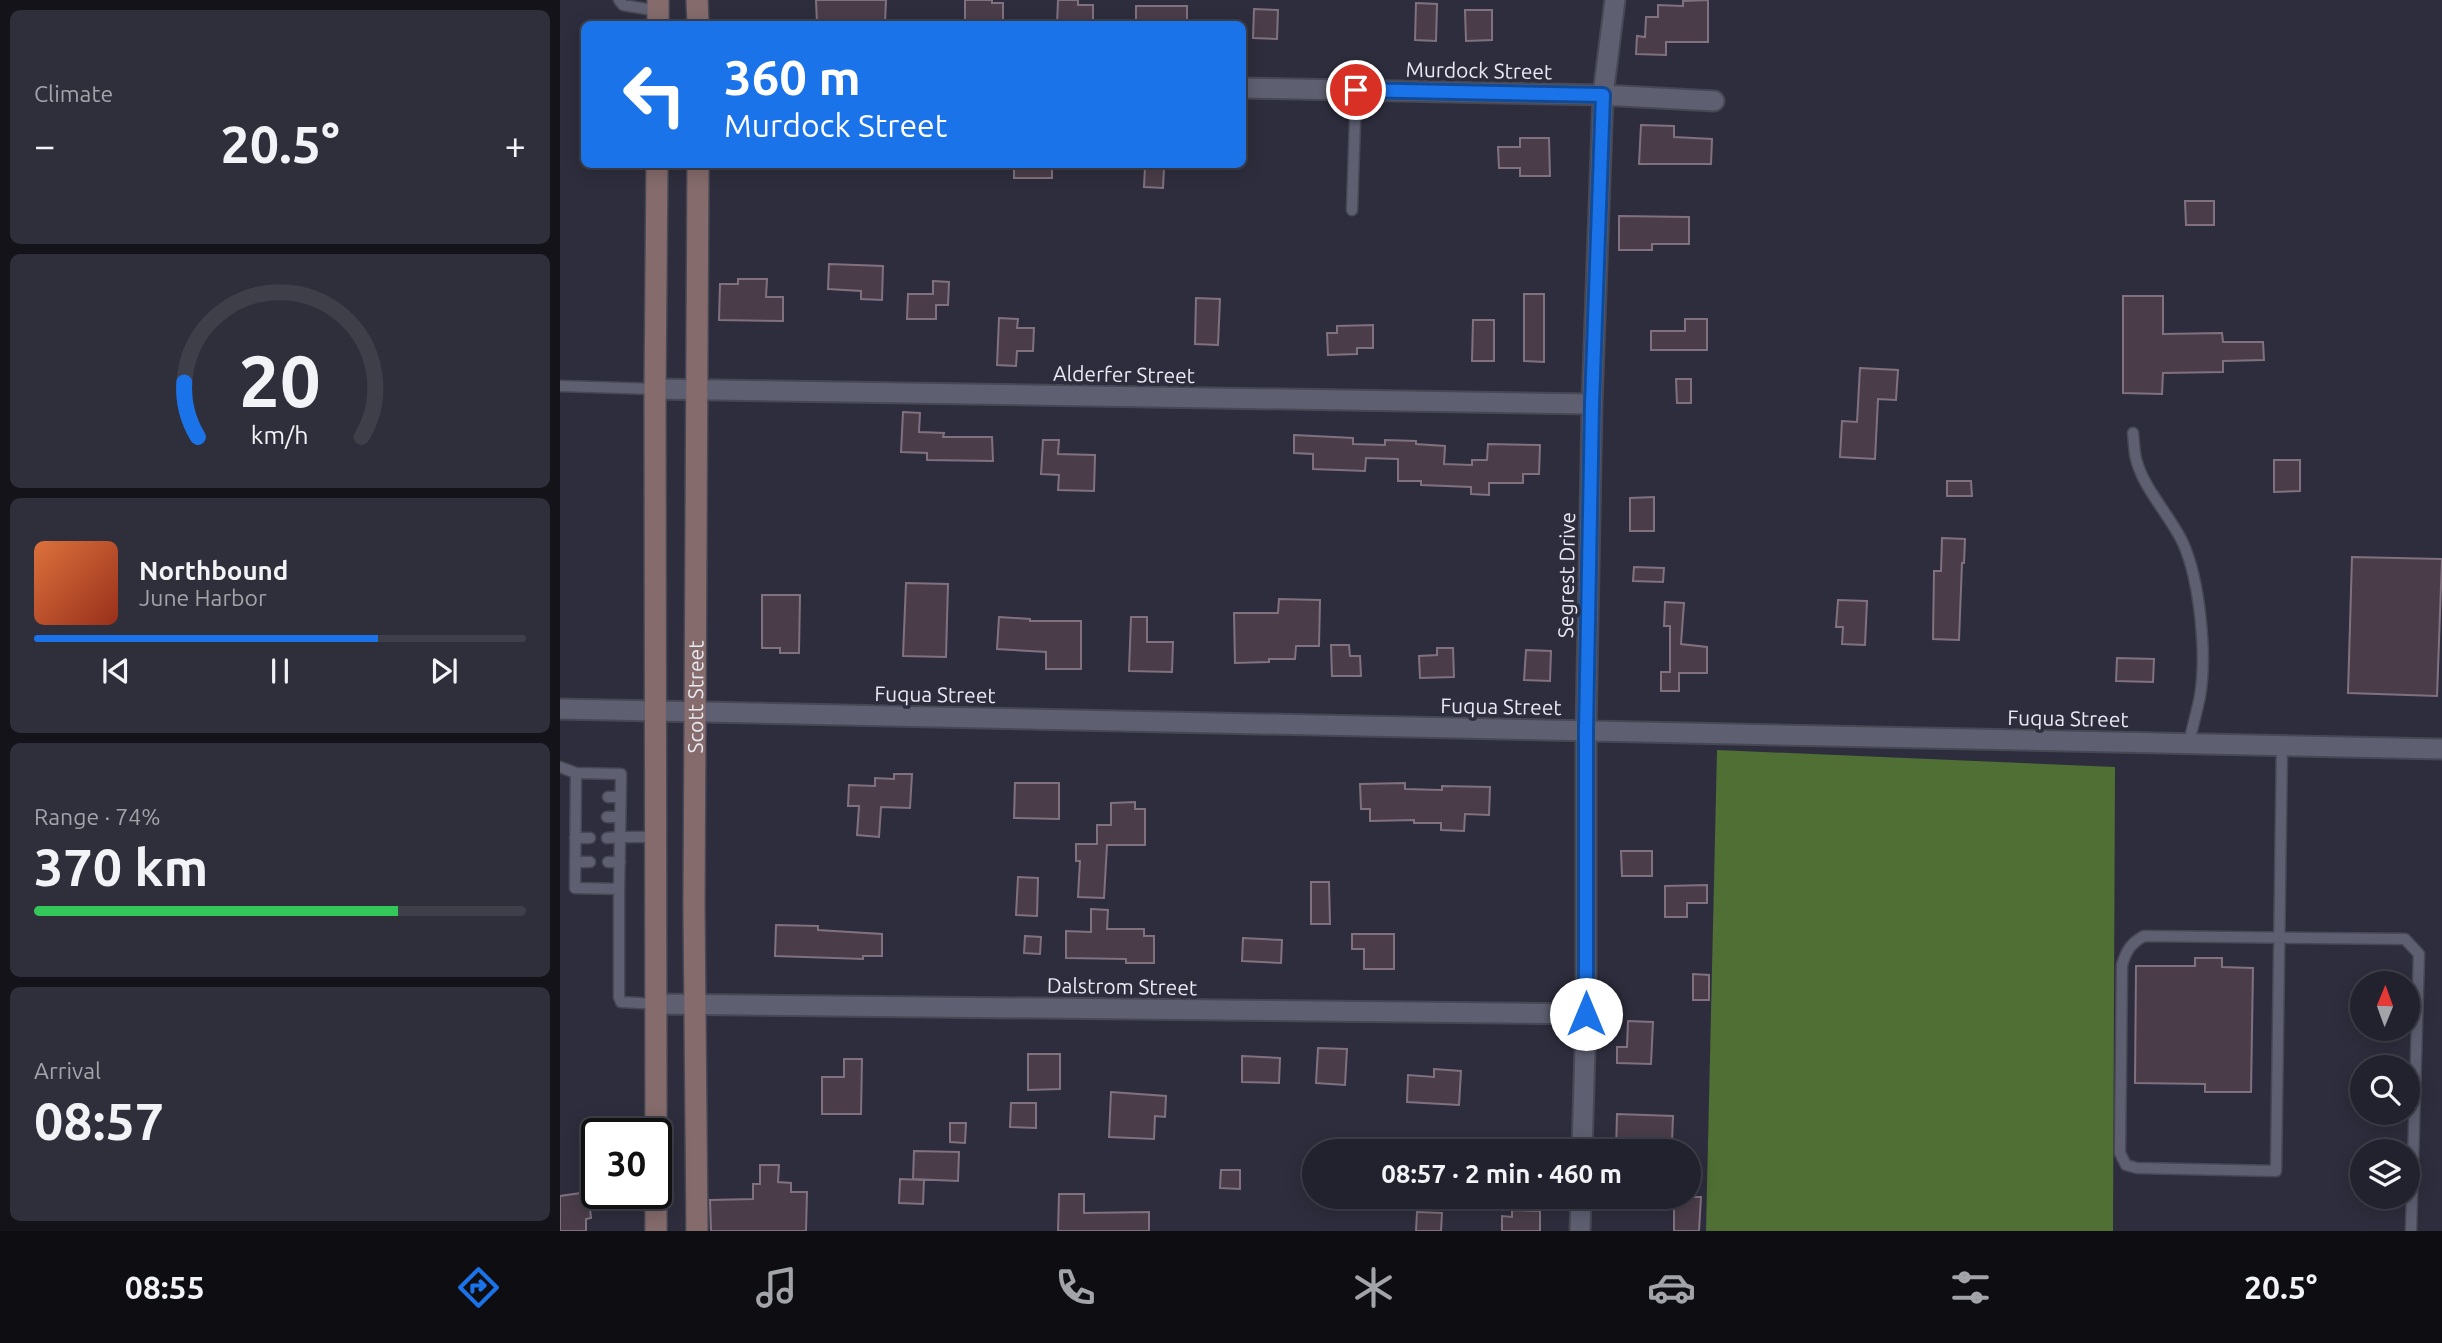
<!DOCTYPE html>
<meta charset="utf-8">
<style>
body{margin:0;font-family:Ubuntu,sans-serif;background:#2e2f3a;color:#f1f3f6;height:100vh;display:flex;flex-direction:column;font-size:26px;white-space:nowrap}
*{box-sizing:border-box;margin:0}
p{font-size:23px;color:#a2a4aa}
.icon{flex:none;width:38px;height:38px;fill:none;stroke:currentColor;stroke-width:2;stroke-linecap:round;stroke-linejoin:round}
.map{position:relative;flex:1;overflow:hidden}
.side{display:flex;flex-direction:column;gap:10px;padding:10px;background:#131319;width:560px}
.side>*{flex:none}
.hud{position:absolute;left:21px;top:21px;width:665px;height:147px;border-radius:10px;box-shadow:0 4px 18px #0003,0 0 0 2px #3f3f4a;background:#1a73e8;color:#fff;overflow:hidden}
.needle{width:46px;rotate:1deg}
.fabs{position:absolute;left:1790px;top:971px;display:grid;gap:14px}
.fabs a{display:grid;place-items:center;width:70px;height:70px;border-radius:50%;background:#22222e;box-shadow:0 4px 18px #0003,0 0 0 2px #3f3f4a;font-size:35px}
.speed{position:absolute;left:21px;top:1118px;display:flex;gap:14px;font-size:35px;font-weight:700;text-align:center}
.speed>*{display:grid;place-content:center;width:91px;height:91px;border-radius:50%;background:#22222e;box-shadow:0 4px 18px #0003,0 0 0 2px #3f3f4a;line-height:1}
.speed .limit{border:4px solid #111;border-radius:10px;background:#fff;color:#111}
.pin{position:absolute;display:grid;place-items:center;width:60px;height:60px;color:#fff;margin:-30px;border:4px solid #fff;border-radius:50%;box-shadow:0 2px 7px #0007}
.me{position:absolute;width:77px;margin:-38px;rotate:0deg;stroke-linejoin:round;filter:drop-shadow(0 0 5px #0008)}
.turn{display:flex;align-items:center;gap:24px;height:147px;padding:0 28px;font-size:32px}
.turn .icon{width:91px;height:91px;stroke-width:2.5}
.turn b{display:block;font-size:49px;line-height:60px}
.big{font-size:52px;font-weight:600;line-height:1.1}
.side .card{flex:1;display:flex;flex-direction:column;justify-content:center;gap:10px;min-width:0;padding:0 24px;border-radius:10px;background:#2e2f3a}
.side .dial{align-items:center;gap:0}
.dial svg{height:182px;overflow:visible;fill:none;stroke:#3f3f4a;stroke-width:7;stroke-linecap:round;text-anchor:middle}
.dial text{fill:#f1f3f6;stroke:none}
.song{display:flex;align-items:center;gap:21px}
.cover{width:84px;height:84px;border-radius:10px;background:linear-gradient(135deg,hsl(20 70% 55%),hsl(10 70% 35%))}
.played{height:7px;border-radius:4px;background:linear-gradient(90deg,#1a73e8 70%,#3f3f4a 70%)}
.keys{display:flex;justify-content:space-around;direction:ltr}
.heat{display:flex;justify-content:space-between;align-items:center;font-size:38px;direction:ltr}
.charge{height:10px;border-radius:5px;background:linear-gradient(90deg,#34c759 74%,#3f3f4a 0)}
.trip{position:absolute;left:742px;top:1139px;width:399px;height:70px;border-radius:35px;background:#22222e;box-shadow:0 4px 18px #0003,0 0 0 2px #3f3f4a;font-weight:600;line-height:70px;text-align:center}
.menu{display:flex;height:112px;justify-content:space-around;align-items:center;background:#0e0e12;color:#a2a4aa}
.menu .icon{width:49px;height:49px}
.menu .active{color:#1a73e8}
.menu b{font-size:32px;color:#f1f3f6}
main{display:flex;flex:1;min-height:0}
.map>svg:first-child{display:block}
.forest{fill:#4f6f34}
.building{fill:#4a3d49;stroke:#81717f;stroke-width:2}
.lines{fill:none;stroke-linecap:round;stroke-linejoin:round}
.service-casing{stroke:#484855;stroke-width:13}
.minor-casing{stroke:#484855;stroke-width:23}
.secondary-casing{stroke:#484855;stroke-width:24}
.service{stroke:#5e5f71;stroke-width:10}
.minor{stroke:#5e5f71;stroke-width:19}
.secondary{stroke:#856b6b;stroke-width:21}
.route-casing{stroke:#114b97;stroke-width:18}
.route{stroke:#1a73e8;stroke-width:12}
.labels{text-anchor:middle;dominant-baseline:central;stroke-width:7;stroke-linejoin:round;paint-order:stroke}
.street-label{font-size:21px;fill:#e8e9f3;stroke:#2d2d3d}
</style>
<main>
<section class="side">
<div class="card"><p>Climate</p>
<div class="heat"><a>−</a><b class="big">20.5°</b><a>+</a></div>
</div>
<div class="card dial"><svg viewBox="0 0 100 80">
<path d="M14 69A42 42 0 1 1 86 69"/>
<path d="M14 69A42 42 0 0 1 8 45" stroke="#1a73e8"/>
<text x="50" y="56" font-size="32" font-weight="700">20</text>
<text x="50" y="72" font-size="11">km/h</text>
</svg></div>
<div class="card">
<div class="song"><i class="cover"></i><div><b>Northbound</b><p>June Harbor</p></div></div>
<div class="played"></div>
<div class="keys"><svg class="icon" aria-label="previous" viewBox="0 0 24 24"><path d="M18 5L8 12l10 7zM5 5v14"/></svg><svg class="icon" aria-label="pause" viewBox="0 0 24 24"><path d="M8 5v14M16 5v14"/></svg><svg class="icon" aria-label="next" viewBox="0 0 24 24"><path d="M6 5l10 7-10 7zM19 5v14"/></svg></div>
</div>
<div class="card"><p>Range · 74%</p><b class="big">370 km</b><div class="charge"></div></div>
<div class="card"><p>Arrival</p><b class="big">08:57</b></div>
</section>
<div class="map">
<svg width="1882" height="1231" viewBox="0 0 1882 1231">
<rect width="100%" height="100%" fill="#2d2d3d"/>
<path class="forest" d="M1157,750L1555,767L1553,1231H1146Z"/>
<path class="building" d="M256,0H326L325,24H257Z
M405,0H432V3H443V21L405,22Z
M498,0H518V5H533V24H497Z
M1148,0V42H1106V55L1076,54L1077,36L1085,37L1086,17H1098V5L1123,6V1Z
M856,3L877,4L876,41L855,40Z
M576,6H627V24H576Z
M694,9L718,10L717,39L693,38Z
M905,10H932V40L906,41Z
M1081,125L1114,126V137L1152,139L1151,164H1079Z
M960,138H989L990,176H960V168H939L938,147H960Z
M454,164H492V178H454Z
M585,167L604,168L603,188L584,187Z
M1625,201H1654V225H1626Z
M1059,216L1129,217V244H1092V250H1059Z
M269,264L323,266L322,300L301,299V291L268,289Z
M178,279H207L206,297H223V321L159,320L160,284H178Z
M373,281L389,282L388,305H376V319H347L348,294H373Z
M964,294H984V362L964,361Z
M1563,296H1603V334L1662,333L1663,342H1703L1704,360L1663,361V372L1603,373L1602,394L1563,393Z
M636,298L660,299L658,345L635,344Z
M439,318L458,319L457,328H474L473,351H457L456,366L437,365Z
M1125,319H1147V350H1091V331H1125Z
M913,320H934V361H912Z
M813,325V348H797V354L768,355L767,333H777V326Z
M1300,368L1338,370L1336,400L1318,399L1315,459L1280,457L1282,421L1297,422Z
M1116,379H1131V403H1117Z
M343,412L360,413L359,432L384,433L383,437H432L433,461L367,460V453L341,452Z
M734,435L793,438V444L825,445V440L856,441V444L885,446L884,464L912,465V460H927L928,444L980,445L979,474H963V483H929V495L911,494V487L861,485V481H838V459L806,458L805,471L753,469V454L734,453Z
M483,440H499L498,454L535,455L534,491L498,490L499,475L481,474Z
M1714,460H1740V491L1714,492Z
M1387,481H1411L1412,496H1387Z
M1094,497V531H1070V498Z
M1382,538L1405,539L1404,563H1402L1399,640L1373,639L1374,571H1381Z
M1792,557L1882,559L1877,696L1788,693Z
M1074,567L1104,568L1103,582L1073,581Z
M346,583L388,584L386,657L343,656Z
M202,595H240L239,653H220V648H202Z
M719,599L760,600L759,646H736L735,659H709V662L675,663L674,613H718Z
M1278,600L1307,601L1305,645L1282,644L1283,627H1276Z
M1105,602L1124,603L1121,644L1147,647V673H1119V691H1101V672H1110V626H1104Z
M439,617L470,619V621H521V669H486V652L437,649Z
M571,617H587V642H613L612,672L569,671Z
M771,645H789L790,656H800L801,676H772Z
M877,648H893L894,677L860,678L859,656L877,655Z
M966,650L991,651L990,681L964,680Z
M1557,658L1594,659L1593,682L1556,681Z
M334,774H352L350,808L321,807L319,837L297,835L299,806H288L289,785L315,786V778L334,779Z
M455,783H499V819L454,818Z
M845,783V789L882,790V786L930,787L929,815L905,814L904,831L881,830V823H854V820L810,821V809H801L800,784Z
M575,802V809H585V845H547L544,898L518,897L520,861H516V844H537V825H551V803Z
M1061,851H1092V876H1062Z
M458,877L478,878L477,916L456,915Z
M751,882H769L770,924H751Z
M1147,885V903H1127V917H1105V886Z
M531,909L548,910L547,929H584V936H594V963H566V959L506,958V931L531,932Z
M216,925L258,926V930L322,934V956H303V959L215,956Z
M792,934H834V969H804V949H792Z
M465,936L481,937L480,954L464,953Z
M683,938L722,940L721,963L682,961Z
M1635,958H1662V967L1693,968L1691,1092H1645V1084L1575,1083L1576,966H1635Z
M1133,974L1149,975V1000H1133Z
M1068,1021L1093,1022L1091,1064L1057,1063V1047H1067Z
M758,1048L787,1049L785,1085L756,1083Z
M468,1054H500V1089L468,1090Z
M682,1056L720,1058L719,1083L682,1082Z
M284,1059H302L301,1114H262V1077H284Z
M874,1069L901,1071L899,1105L847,1102L848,1075L874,1077Z
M551,1092L606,1096L605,1117L595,1116L594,1139L549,1137Z
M451,1103H476V1128L450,1127Z
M1057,1114L1113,1116L1112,1142H1103L1102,1152H1056Z
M390,1123H406L405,1143L390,1142Z
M354,1151L399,1152L398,1181L353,1179Z
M200,1165H219L218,1182L231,1183V1192H247L246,1231H151L150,1200L193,1199V1184H200Z
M661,1170H680V1189L660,1188Z
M340,1179L364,1180L363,1204L339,1203Z
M28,1192L31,1218L26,1219V1231H0V1196Z
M499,1194H524V1213L589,1212V1231H498Z
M1114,1197H1141L1139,1231H1114Z
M952,1210L980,1211V1231H942V1216L952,1217Z
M857,1212L882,1213L881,1231H856Z"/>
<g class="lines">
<g class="service-casing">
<path id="service" d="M59,0L63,5L98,11
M792,210L796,90
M0,386L95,389
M1573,433C1574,442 1574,451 1576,459C1584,490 1610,515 1623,543C1640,581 1647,655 1640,696C1637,712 1632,728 1629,743
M1722,745L1716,1171L1577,1168L1566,1165L1560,1153L1562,965C1566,951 1571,943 1584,936L1845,939L1859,954L1851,1231
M0,767L16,773L61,774L60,837H96
M16,773L15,888L59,889L60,837L47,838
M48,797H60
M47,817H60
M15,838H30
M15,862H30
M48,862H60
M59,889V997L61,1002L97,1004"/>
</g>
<g class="minor-casing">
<path id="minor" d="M682,88L1043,95L1154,101
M95,389L1032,404
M0,709L1882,749
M97,1004L1026,1014
M1022,1152L1026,1014V730L1032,404L1043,95L1055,0
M1020,1231L1021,1197"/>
</g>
<g class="secondary-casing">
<g id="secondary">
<path d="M98,0V24"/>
<path d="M137,0L138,24"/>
<path d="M96,1138L95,389L97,164"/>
<path d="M96,1231V1194"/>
<path id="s1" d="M137,1231L134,906L138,164"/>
</g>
</g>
<use href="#service" class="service"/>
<use href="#minor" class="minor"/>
<use href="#secondary" class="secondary"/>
</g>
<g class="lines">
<g class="route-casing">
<path id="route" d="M796,90L1043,95L1032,404L1026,730V1014"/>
</g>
<use href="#route" class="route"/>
</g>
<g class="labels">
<g class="street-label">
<text transform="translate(919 70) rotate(1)">Murdock Street</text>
<text transform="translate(564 374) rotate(1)">Alderfer Street</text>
<text transform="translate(1006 575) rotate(-89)">Segrest Drive</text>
<text transform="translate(375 694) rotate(1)">Fuqua Street</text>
<text stroke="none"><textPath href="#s1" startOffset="534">Scott Street</textPath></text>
<text transform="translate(941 706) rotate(1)">Fuqua Street</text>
<text transform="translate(1508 718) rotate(1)">Fuqua Street</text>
<text transform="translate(562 986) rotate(1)">Dalstrom Street</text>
</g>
</g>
</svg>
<div class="fabs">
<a><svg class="needle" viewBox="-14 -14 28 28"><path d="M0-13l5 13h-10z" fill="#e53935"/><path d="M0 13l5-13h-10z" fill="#a2a4aa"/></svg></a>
<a><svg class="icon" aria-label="search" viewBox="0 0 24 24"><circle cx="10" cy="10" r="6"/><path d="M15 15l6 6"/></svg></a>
<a><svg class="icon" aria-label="layers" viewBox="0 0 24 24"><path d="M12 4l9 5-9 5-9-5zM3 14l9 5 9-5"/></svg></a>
</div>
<div class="speed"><div class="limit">30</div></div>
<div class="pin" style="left:796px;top:90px;background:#d93025"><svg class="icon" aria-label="arrive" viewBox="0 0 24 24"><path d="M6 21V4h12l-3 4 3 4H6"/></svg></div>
<svg class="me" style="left:1026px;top:1014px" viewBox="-20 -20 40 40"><circle r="19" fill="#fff"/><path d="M0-13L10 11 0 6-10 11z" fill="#1a73e8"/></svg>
<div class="trip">08:57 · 2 min · 460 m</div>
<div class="hud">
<div class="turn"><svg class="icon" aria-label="left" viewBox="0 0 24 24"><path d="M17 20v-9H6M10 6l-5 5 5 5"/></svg><div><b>360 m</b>Murdock Street</div></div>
</div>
</div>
</main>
<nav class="menu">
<b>08:55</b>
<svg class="icon active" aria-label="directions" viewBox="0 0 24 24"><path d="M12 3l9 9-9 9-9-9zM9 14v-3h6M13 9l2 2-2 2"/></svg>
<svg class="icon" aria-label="music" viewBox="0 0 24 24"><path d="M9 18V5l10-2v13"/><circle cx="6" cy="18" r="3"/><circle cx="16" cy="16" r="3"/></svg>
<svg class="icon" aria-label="phone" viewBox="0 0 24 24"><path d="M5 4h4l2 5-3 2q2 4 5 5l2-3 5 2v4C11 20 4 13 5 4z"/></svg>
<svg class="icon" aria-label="climate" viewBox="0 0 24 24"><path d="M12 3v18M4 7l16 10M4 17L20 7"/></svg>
<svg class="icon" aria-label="car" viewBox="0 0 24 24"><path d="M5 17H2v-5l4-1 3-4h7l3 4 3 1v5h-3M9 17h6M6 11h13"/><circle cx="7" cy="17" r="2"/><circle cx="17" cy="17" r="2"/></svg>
<svg class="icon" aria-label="filters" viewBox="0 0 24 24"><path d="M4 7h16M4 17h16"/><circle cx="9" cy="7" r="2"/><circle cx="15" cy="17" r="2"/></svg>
<b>20.5°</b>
</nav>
